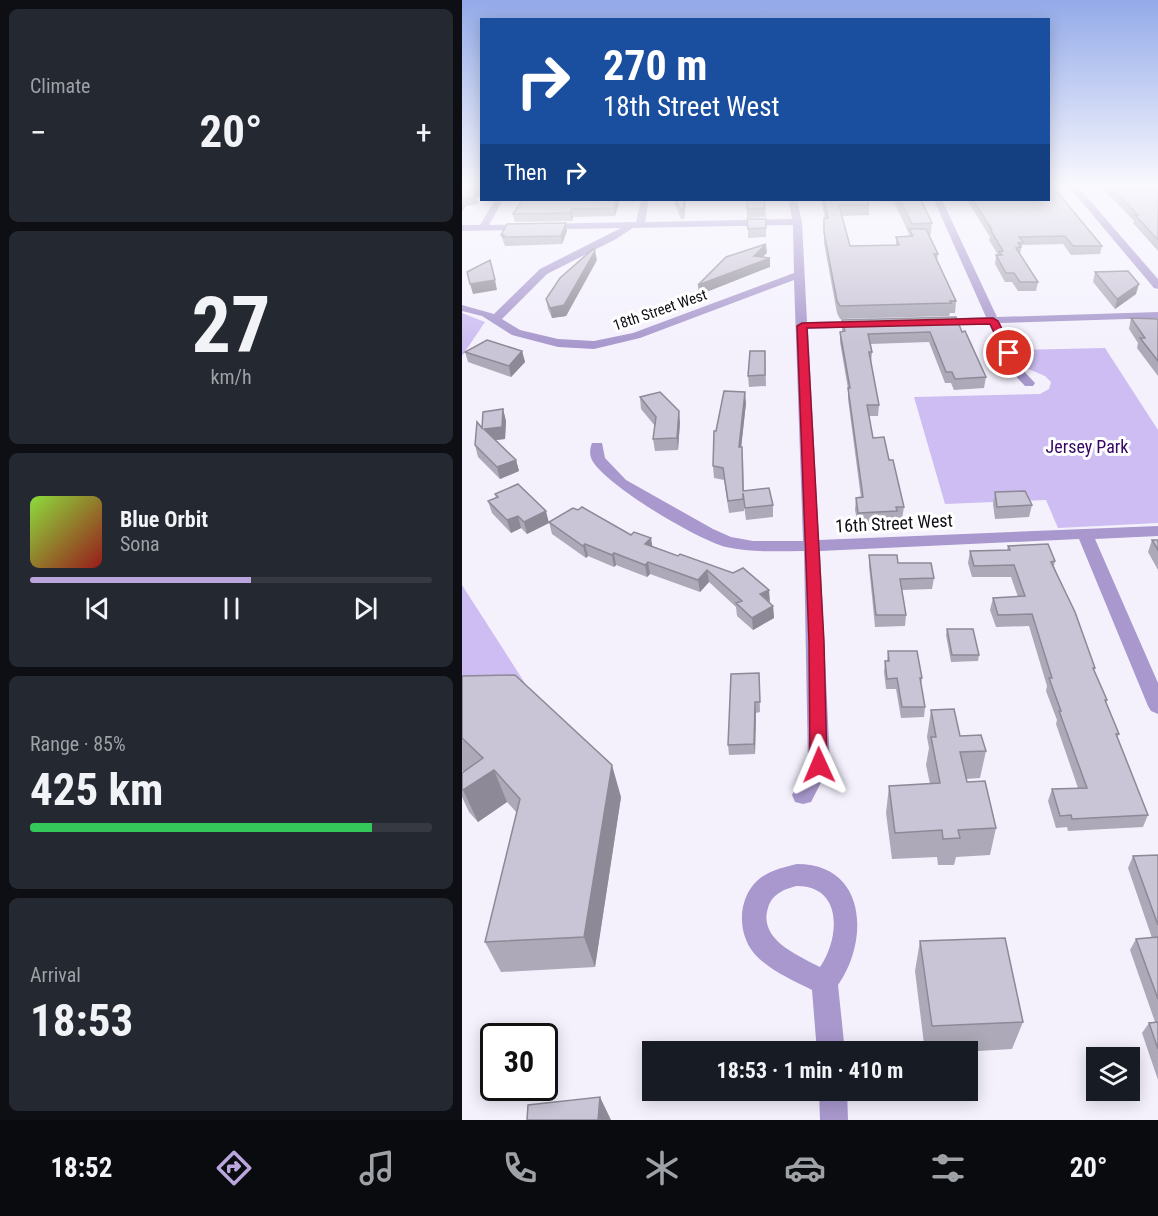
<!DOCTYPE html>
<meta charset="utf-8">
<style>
body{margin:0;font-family:"Roboto Condensed",sans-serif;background:#242831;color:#f1f3f6;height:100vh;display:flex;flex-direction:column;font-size:22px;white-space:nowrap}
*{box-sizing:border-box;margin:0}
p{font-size:20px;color:#9ea1a6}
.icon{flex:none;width:33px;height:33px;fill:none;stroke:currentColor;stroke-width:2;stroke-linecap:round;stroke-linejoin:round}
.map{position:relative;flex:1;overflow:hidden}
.details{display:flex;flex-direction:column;gap:9px;padding:9px;background:#0d0f14;width:462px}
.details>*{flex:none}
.top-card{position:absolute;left:18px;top:18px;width:570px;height:183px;border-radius:0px;box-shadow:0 3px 15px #0003;background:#1a4fa0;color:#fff;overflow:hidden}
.buttons{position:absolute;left:624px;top:1047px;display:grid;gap:12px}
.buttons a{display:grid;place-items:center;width:54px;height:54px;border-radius:0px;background:#171b24;box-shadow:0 3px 15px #0003;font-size:30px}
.speed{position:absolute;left:18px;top:1023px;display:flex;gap:12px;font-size:30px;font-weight:700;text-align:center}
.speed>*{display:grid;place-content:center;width:78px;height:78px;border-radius:50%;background:#171b24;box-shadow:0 3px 15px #0003;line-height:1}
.speed .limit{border:3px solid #111;border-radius:9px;background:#fff;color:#111}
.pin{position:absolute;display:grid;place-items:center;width:51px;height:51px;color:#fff;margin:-26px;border:3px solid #fff;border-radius:50%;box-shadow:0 2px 6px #0007}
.me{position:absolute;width:66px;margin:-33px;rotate:359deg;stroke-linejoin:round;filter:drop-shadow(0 0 4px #0008)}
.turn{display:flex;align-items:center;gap:21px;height:126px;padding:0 24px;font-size:27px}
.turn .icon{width:78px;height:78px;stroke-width:2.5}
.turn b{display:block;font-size:42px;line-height:51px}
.then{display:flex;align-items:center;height:57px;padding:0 24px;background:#0003;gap:12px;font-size:22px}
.big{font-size:45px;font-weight:700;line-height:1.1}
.details .tile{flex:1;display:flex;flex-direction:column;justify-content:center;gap:9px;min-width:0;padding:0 21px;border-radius:9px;background:#242831}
.details .dial{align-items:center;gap:0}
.dial b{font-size:78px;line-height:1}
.song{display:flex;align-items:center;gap:18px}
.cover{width:72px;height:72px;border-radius:9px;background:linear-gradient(135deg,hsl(90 70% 55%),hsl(0 70% 35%))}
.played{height:6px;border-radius:3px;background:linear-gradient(90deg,#baa6dd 55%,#363941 55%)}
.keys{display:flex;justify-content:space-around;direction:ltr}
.heat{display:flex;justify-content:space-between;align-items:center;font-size:33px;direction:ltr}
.charge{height:9px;border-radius:4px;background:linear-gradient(90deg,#34c759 85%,#363941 0)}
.trip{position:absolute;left:180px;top:1041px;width:336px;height:60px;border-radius:0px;background:#171b24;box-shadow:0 3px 15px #0003;font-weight:700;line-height:60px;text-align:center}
.tabs{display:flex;height:96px;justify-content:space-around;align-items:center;background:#090b0e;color:#9ea1a6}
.tabs .icon{width:42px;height:42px}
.tabs .current{color:#baa6dd}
.tabs b{font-size:27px;color:#f1f3f6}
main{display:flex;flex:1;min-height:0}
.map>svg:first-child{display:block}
.green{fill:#cdbdf2}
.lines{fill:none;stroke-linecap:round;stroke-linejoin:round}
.minor{fill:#a898cd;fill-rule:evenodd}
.wall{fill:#ada9b8}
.shaded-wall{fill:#8d8996}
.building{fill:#c9c4d6;stroke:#8d8996;stroke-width:1.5}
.route{fill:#e11d48;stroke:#92132f;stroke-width:1.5}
.labels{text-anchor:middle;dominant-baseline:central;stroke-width:6;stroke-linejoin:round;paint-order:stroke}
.far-street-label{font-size:15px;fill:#0f0d13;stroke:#fff}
.park-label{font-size:18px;fill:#350664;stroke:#fff}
.street-label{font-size:18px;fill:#0f0d13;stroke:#fff}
</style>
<main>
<section class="details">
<div class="tile"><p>Climate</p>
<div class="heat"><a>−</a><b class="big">20°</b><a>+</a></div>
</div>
<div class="tile dial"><b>27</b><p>km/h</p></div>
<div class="tile">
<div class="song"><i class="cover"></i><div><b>Blue Orbit</b><p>Sona</p></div></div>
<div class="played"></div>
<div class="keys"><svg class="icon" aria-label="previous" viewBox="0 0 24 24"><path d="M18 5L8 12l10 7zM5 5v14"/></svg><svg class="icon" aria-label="pause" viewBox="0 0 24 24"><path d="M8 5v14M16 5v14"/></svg><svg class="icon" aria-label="next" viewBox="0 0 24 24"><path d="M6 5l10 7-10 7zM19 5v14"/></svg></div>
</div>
<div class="tile"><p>Range · 85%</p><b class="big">425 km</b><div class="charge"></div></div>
<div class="tile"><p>Arrival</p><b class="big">18:53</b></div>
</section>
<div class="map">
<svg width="696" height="1120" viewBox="0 0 696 1120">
<rect width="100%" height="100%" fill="#f4f1fd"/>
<path class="green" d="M0,313L23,322L0,356Z
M643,348L696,430V523L596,528L584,500L483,504L452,397L578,394L587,389L589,382L583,376L564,368L554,350Z
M0,585L68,691L0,694Z"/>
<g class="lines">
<path class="minor" d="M608,188H617L696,279V289L692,288Z
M33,200H41L27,225L174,222L179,200H187L183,222L330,219L327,200H335L340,222L345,322L402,321L408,324L402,327L346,329L357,540L696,526V536L633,539L696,683V714L689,711L686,706L617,539L358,551L368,765L349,802L341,804L333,802L330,795L346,764L342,551C316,551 289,553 264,547C236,540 143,485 130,460C127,455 128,448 130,443H140L143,458L164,480L251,529L269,537L291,541H341L332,280L178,338L132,349L96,347L50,335L20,316L0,311V305L32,314L78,269L159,228L0,231V225H18ZM331,225L332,273L171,333L132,341L96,339L58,330L40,319L85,274L154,239L171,228Z
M472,200H480L535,317L696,312V318L538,323L559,368L573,383L571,386H563L548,370L527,324L473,325L467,322L473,319L524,317Z
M335,864C404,864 408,939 376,985L383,1052H355L350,990C330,980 306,970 291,952C275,931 276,898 296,880C306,871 322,867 335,864ZM335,886C381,886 378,938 358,967C335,955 296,939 306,908C310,894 322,889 335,886Z
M357,1090H385L386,1120H358Z"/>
</g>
<path class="wall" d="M640,188H696V251L671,223L672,221Z
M60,200H158L153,216L111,217L110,221L53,222L51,214Z
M211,200H224L222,219H219Z
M285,200L303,208L304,217L285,218Z
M359,200H406L407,205V215L380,216L388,246L434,245V237L447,236V234L432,202H418L417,200H459L470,223L468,238L476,254L475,261L494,301L493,313H488L487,316L378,319L375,313L362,243V218H363Z
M505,200H586L640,246L638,254L609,255L601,244L560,245L558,254L576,282L574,291H556L550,282H543L533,264L534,255H536L527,240L528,237Z
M304,219V237L286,238V229Z
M105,231L100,244L43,246L39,235Z
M135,260L104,316L90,318L86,309L84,299Z
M633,272L674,294L653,309L631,282Z
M669,318L696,319V376L675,348L676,343L667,329Z
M380,320L500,332L524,377L522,388L492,390L489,383H483L467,342L408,344L410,352L409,363L417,405L416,416H407L411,438L427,460L442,507L440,519H435L434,523L396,525L393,510L394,498H399L386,399V389L378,342V332H380Z
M60,351L63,362L49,377L6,362L3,352Z
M303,351L304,386L287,387L286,376Z
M178,397L218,422L216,450L193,451L191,439L193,426L179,409Z
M284,403L279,447L281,458L282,491L311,505V517L284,520L282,505V511L267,513L262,480L252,478L251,466L254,431Z
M41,409L44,421L43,439L33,440L54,460L57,471L38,479L16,457L13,445L20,428Z
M533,492L570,505L567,517L533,519L531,504Z
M33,494L87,523L65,534L59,528L49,533L30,513L26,501L34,498Z
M87,522L169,535L190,546L216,556L218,554L307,602L311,606L312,618L291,630L275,616L274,607L247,582L238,592L188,574L185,577L154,565L152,567L126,556L124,558L90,534Z
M690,540H696V570L686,552Z
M546,546L593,561L592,566L633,668L632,670L645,700L644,703L657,734L655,738L686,815L681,827L606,831L605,827L594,828L586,801L590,789L616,788L594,724L595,720L584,691L585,686L567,626L534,627L528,610L531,598L556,597L549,577H510L506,563L508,551L545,550Z
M407,555L436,563L472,578L470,589L440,590L444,615L443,626L413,627L407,566Z
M485,629L517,655L516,661L489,662L484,635Z
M426,651L460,678L459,684L463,707L462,717L439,718L434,689H424L422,672L423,661H425Z
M297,673L298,712L294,713L293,754L267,755L266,745Z
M0,676L159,797L133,967L39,972L23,942L55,813L45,802L16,822L7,812L0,797V773L4,771H0Z
M469,710L498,736L524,751L518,778L504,779L505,782L534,828L528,855L494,857L492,865H476L475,857L430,859L424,813L427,786L468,784L464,765L467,748L465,737Z
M696,855V1080L680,1033L687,1023L693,1022L668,950L674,939L690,938L666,868L671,856Z
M458,941L561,1022L550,1049L499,1052H463L453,971Z"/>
<path class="shaded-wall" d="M20,188V196L14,197L16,204L4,206L0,212V200L10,189Z
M154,200H158L153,216L152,208Z
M222,200H224L222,219L221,210Z
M110,209L111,217L110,221L108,213Z
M104,223L105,231L100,244L99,236Z
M304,244L305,253L294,263L308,258V267L237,295L236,285L292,256Z
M133,251L135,260L104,316L90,318L88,308Z
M33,280L35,290L11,294L8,284Z
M677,284L674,294L653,309L655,299Z
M60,351L63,362L49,377L47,366Z
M283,392L284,403L278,458L277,447Z
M41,409L44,421L43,439L25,441L22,429Z
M217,411L218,422L216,450L215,438Z
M54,460L57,471L38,479L35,467Z
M84,511L87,523L65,534L62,522Z
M56,516L59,528L49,533L45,520Z
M189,538L191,550L183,544Z
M123,544L126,556L124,558L121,546Z
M152,553L154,565L152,567L150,555Z
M186,562L188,574L185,577L183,565Z
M245,570L247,582L238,592L236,580Z
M307,590L308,602L298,594Z
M311,606L312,618L291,630L290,618Z
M293,702L294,713L293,754L292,744Z
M150,765L159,797L133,967L122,937Z
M32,770L45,802L16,822L1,790Z
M138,1097L149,1120H136Z"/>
<path class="building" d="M0,188H16L10,189L14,196L2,198L0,200Z
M586,188H592L640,246H611L603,236L557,237L561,242L556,243L559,247L554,248L576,282H558L552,273H544L534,255H540L537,252L541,251L529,231L530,230L511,200H586Z
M649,188H696V240L673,215H676Z
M60,200H154L152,208L110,209L108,213L51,214Z
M214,200H222L221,210H219Z
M285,200H302L303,208L285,209Z
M362,200H406L407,205H377L388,246L437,245L434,237L451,236L447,229H464L476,254H472L494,301H488L489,303L378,306L375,301L362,232V218H366Z
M438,200H459L470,223L450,224Z
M285,219H304V228L286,229Z
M104,223L99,236L41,237L42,235H39L45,224Z
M304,244L292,256L308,258L236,285L264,257Z
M131,249L133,251L102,305L88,308L84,299L98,278Z
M28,260L33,280L8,284L5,272Z
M666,271L677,284L655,299L633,272Z
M494,317L500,332L503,331L524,377L493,379L490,372H484L468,332L406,334L410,352H407L417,405H405L411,438L422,437L427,460H431L442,507H434L435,511L396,513L394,498L401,497L386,388H388L378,332L383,331L380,320Z
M669,318L696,319V361L678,338H683Z
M25,340L60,351L47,366L3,352Z
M288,351H303V375L286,376Z
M262,391L283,392L277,447H280L281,491L307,488L311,505L283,508L281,493V499L266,501L261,468L251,466L252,431H254Z
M198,392L217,411L215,438L191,439L194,417L178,397Z
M41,409L40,427L22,429L54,460L35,467L13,445L15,422L20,428L21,412Z
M56,484L84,511L62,522L56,516L45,520L26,501L36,497L33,494Z
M563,491L570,505L535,507L533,492Z
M120,507L169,535L172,532L189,538L183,544L216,556L218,554L271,573L281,568L307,590L298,594L311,606L290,618L274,603L280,601L245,570L236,580L186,562L183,565L152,553L150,555L123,544L121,546L87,522L111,508L116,510Z
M690,540H696V550Z
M586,544L593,561L589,562L613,612L633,668H631L645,700H643L657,734H654L686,815L610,819L609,815L598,816L590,789L625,788L597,711H599L587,678H590L570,614L536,615L531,598L563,596L552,565L512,566L508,551L548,550L546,546Z
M407,555H435L436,563H469L472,578L438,579L444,615H414Z
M485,629H511L517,655H490Z
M426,651H455L460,678H458L463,707H440L435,678L425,679L423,661H427Z
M297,673L298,702H293L292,744L266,745L269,674Z
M53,675L150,765L122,937L23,942L58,799L32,770L1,790L0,789V773L21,758L0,738V676Z
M492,709L498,736L519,735L524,751L498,752L505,782L523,781L534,828L496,830L498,838L481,839L480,830L433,833L427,786L478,783L469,737H474L469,710Z
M696,855V925L671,856Z
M696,937V999L674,939Z
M543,938L561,1022L470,1026L458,941Z
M696,1022V1049L687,1023Z
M138,1097L136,1120H65L66,1105Z"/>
<linearGradient id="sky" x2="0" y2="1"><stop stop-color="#93aae9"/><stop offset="0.54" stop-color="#faf9fe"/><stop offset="1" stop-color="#faf9fe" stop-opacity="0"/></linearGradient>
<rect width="696" height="345" fill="url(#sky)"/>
<path class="route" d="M531,318L536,321L552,353L550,355H543L528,324L345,328L362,642L365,765L363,770L357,772L350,770L348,765L347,642L335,326L340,323Z"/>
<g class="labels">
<g class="far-street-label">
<text transform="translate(198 310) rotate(-19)">18th Street West</text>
</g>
<g class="park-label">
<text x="625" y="446">Jersey Park</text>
</g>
<g class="street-label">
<text transform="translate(432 523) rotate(-3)">16th Street West</text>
</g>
</g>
</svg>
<div class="buttons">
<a><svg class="icon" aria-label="layers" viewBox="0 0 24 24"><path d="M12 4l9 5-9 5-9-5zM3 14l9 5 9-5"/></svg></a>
</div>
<div class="speed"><div class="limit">30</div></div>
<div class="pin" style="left:547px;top:353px;background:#d93025"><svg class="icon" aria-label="arrive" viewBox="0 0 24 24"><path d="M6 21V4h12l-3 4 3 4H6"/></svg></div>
<svg class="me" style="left:357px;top:765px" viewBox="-20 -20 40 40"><path d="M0-17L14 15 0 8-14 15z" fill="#e11d48" stroke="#fff" stroke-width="4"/></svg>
<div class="trip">18:53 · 1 min · 410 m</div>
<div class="top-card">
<div class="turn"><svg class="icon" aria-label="right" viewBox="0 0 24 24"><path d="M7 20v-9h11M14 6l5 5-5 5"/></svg><div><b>270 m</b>18th Street West</div></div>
<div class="then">Then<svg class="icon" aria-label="right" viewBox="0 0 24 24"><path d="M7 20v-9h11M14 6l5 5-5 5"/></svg></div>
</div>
</div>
</main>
<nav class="tabs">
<b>18:52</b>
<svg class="icon current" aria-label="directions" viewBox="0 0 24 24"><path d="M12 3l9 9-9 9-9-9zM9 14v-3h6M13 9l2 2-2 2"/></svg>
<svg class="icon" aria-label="music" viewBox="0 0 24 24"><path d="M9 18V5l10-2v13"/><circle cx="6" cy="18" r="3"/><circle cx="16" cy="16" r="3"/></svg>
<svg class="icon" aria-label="phone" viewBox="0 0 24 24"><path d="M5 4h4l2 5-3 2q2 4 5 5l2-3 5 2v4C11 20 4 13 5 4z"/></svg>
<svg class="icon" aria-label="climate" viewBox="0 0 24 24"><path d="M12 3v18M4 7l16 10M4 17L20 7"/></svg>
<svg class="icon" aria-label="car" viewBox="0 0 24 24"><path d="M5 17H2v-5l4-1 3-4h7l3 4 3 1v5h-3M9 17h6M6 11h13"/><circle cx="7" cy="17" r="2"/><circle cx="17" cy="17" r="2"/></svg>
<svg class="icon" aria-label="filters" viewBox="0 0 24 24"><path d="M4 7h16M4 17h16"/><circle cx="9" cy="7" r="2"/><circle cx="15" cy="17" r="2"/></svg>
<b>20°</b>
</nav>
